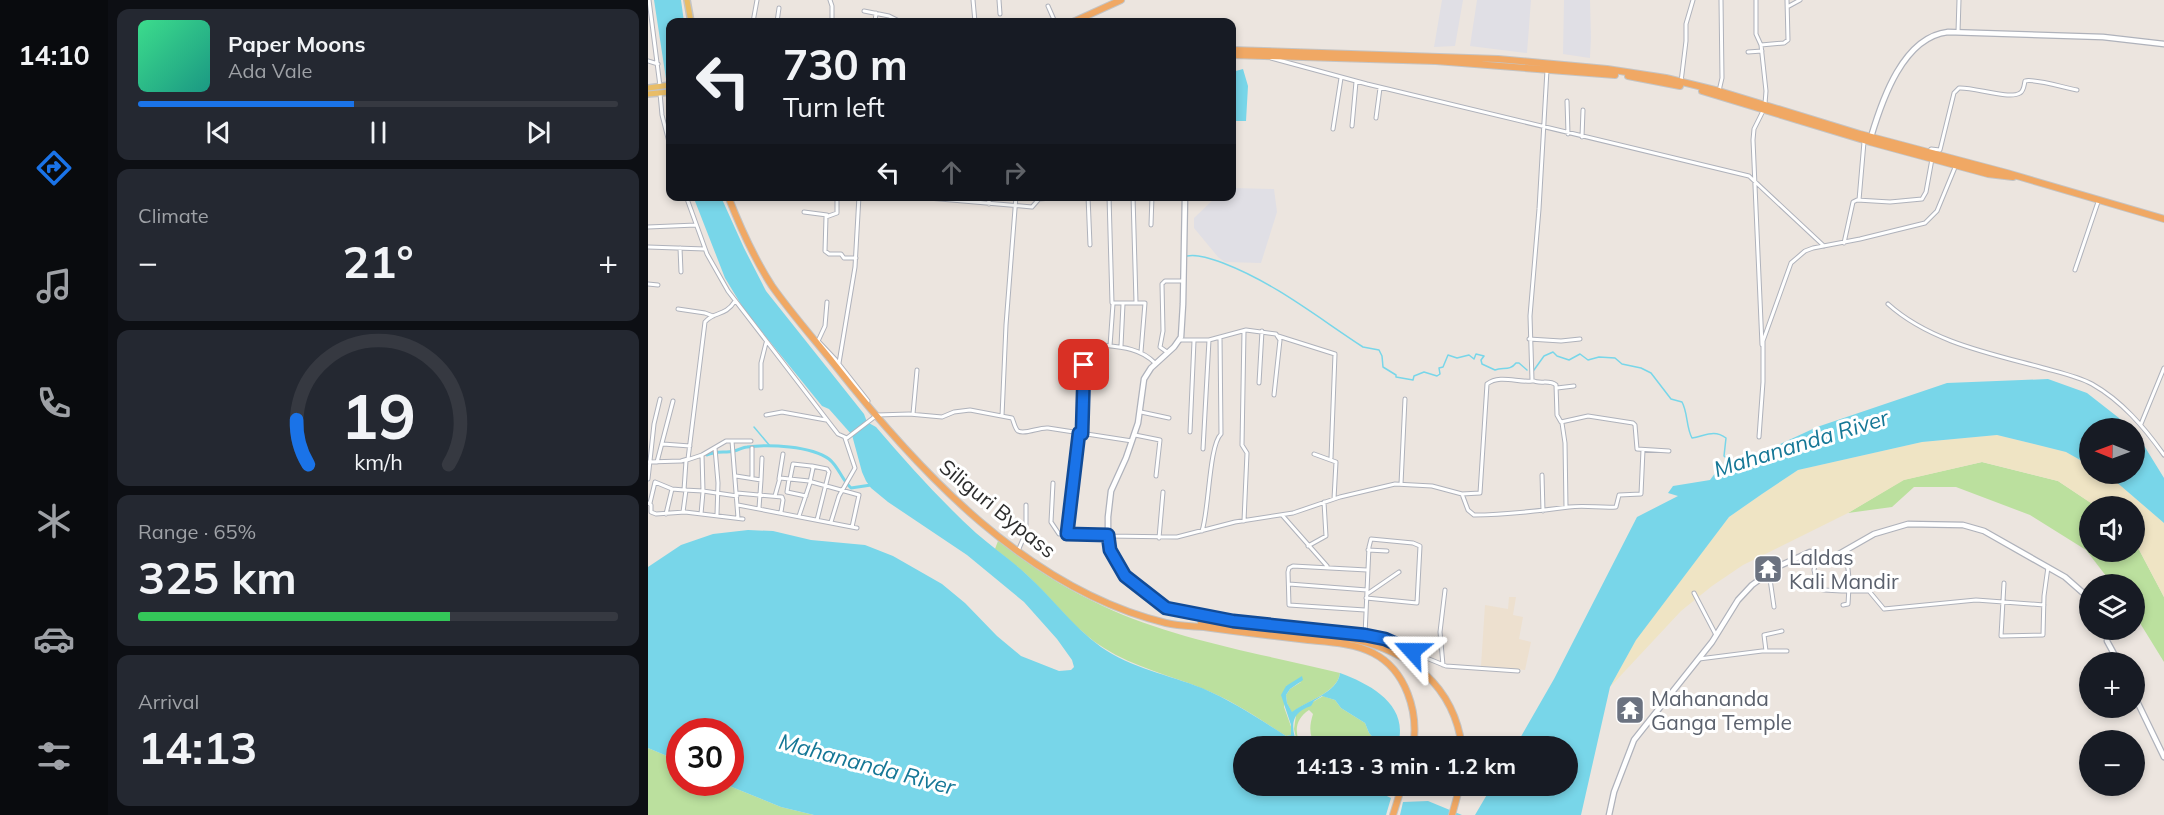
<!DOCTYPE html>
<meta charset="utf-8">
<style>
body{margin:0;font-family:Mulish,sans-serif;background:#242831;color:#f1f3f6;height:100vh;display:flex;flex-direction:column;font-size:22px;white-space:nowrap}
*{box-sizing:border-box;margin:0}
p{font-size:20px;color:#9ea1a6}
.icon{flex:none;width:33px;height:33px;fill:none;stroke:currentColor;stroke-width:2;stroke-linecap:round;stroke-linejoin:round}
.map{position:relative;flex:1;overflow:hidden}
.panel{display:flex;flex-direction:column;gap:9px;padding:9px;background:#0d0f14;width:540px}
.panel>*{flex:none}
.guide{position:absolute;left:18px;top:18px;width:570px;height:183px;border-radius:12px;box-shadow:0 3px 9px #0003;background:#171b24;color:#f1f3f6;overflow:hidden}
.needle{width:39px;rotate:271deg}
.tools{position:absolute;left:1431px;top:418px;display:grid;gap:12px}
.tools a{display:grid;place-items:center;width:66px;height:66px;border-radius:50%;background:#171b24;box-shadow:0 3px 9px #0003;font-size:30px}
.speed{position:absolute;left:18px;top:718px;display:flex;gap:12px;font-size:30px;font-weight:700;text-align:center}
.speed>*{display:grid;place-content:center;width:78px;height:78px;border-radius:50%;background:#171b24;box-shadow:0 3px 9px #0003;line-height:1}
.speed .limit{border:9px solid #d22;background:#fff;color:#111}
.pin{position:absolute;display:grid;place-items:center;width:51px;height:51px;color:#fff;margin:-26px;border-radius:12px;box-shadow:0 3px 9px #0006}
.me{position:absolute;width:66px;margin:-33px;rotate:294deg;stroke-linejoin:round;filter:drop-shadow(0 0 4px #0008)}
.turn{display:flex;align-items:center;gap:21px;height:126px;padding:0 18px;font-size:27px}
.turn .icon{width:78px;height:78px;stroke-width:2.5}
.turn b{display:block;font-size:42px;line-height:51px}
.lanes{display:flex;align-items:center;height:57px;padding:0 18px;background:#0003;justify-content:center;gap:30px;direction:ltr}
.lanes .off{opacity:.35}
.big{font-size:45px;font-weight:700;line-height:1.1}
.panel .tile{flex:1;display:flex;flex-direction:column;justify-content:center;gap:9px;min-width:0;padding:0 21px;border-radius:12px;background:#242831}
.panel .dial{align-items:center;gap:0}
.dial svg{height:156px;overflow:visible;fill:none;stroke:#363941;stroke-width:7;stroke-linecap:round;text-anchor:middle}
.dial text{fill:#f1f3f6;stroke:none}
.song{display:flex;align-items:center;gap:18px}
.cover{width:72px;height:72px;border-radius:9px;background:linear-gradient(135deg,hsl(150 70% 55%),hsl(170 70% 35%))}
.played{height:6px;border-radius:3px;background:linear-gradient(90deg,#1a73e8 45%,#363941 45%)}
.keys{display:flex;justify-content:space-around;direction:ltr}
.heat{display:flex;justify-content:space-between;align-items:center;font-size:33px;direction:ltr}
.charge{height:9px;border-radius:4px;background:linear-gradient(90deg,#34c759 65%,#363941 0)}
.trip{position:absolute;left:585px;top:736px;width:345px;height:60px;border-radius:30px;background:#171b24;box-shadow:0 3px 9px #0003;font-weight:700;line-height:60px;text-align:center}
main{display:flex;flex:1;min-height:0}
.tabs{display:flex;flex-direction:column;width:108px;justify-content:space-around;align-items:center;background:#090b0e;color:#9ea1a6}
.tabs .icon{width:42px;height:42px}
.tabs .active{color:#1a73e8}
.tabs b{font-size:27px;color:#f1f3f6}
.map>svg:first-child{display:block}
.industrial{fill:#e0dfe5}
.education{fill:#ede0cf}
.green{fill:#bbe09e}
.sand{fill:#efe4c4}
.water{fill:#78d6e9}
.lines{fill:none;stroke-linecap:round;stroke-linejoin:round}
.stream{stroke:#78d6e9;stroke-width:1.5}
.canal{stroke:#78d6e9;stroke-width:3}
.minor-casing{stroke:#afb2bb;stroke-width:5}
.tertiary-casing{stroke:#afb2bb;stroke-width:7}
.secondary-casing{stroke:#afb2bb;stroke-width:7}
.primary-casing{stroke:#c4c4c4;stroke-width:8}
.trunk-casing{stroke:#c4c4c4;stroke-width:8}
.minor{stroke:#fff;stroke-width:3}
.tertiary{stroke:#fff;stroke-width:4.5}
.secondary{stroke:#fff;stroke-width:4.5}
.primary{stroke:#e9bd67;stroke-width:5}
.trunk{stroke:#f0a864;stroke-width:6}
.route-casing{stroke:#114b97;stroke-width:15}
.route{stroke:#1a73e8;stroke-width:10}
.labels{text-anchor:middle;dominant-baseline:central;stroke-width:6;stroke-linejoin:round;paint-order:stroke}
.street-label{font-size:21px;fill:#2c2c2c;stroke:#fff}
.worship-label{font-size:21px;fill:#5b616d;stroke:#fff;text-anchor:start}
.water-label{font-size:22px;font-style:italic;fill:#157796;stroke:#fff}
</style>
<main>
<nav class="tabs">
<b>14:10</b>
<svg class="icon active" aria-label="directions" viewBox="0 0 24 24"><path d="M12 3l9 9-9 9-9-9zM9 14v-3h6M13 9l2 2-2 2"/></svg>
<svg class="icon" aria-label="music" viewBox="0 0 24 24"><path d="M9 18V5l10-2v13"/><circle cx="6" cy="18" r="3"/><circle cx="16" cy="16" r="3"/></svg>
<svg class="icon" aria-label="phone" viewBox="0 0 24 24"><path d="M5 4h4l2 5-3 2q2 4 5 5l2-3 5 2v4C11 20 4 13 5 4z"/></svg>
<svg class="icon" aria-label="climate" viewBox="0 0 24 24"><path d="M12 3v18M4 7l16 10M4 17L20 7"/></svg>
<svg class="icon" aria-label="car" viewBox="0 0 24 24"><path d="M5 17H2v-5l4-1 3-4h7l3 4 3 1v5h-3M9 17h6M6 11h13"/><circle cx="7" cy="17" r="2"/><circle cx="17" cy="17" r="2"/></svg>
<svg class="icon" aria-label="filters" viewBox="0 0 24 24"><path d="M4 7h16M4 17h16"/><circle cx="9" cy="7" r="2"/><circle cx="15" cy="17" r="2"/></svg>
</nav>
<section class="panel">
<div class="tile">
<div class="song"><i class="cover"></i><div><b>Paper Moons</b><p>Ada Vale</p></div></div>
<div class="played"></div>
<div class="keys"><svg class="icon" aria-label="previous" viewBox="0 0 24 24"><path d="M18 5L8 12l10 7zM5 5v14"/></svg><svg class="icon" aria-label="pause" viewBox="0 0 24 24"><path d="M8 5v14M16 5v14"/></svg><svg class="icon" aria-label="next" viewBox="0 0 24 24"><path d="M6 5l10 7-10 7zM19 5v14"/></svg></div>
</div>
<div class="tile"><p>Climate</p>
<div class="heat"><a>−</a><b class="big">21°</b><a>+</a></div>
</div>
<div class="tile dial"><svg viewBox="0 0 100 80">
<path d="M14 69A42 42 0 1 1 86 69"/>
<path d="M14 69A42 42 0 0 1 8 46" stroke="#1a73e8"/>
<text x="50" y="56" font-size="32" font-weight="700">19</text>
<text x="50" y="72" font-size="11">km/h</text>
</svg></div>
<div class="tile"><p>Range · 65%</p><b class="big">325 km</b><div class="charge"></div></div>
<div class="tile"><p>Arrival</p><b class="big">14:13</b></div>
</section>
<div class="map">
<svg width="1516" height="815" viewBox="0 0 1516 815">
<rect width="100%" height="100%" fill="#ece5df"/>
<path class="industrial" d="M794,0H815L807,46L786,47Z
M829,0H883L879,53L822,46Z
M916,0H942L943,37L942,58L915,54Z
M584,188L626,189L629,212L613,263L577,262L570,257L546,228V218L568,197L584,196Z"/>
<path class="education" d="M861,597H868L865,615L875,617L871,639L883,642L877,670L833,666L837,605L860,609Z"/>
<path class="green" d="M1334,462L1410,481L1449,507H1442V552H1486L1487,542L1516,597V662L1487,615L1486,585H1465L1438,550L1382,515L1308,487H1266L1244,507L1200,513L1255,480Z
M350,541C382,566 417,589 455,606C527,640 615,654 692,673C690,693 657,701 644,713L639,703L638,695L642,689L653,682L638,686L636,707L645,732L643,735L638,736C610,718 584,700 553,688C521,675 486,667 456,648C431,633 412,608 392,588C378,573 363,561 347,549Z
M675,696L687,700L693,708L717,723L721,733L733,747H668C661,735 661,727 665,714L661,710C647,719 645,734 655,747H650L646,729L648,715L653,709Z
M0,748L31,761L32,783H74L133,807L166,815H0Z"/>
<path class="sand" d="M1349,435L1418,452L1441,465L1442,474H1456L1466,480L1516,523V597L1487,542L1486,507H1449L1410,481L1334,462L1256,480L1200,513L1095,565L1064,586L1033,611L962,687L988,639L1081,517L1114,494L1150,470L1274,442Z"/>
<path class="water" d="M6,0H33L36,22H22V105Z
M595,69L600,86L598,121H584V72Z
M45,196L73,197L96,248L118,291L216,414L219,422L228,427C259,463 292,500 328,533C344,547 362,559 378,574C404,597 424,626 453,647C483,668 521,675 554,688C584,701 610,718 638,736L643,735V725L633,695L638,686L654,676L655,680L642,689L638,695L639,703L644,712C658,701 690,693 692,673C725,685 763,707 749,747H733L721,733L717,723L693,708L687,700L674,696L666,701L663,706C641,713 643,728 650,747H596V786H712L724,789L743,798L738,815H166L133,807L74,783H82V732H32L31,761L0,748V567L33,545L65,534L100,530L125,531L163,540L217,545L245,556L294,584L317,603L349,636L373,656L411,671L423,670L426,667L424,660L409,639L376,602L319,555L240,502L223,488L218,481L214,472L204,435L181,409L174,406L97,311L77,278Z
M1400,379L1439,393L1485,429H1442L1441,465L1418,452L1349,435L1274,442L1150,470L1114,494L1081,517L988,640L962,687L933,815H827L844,786H920V747H867L906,679L989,517L1030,496L1020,493L1025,486L1062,480L1068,472L1091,468L1104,457L1169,427L1299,383Z
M1487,431L1516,478V523L1466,480L1456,474H1486Z
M780,801L814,815H752L755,802Z"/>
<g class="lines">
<path class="stream" d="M539,256C550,254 564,259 575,263C627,283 669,317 715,347L731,350L734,356L735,367L748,375V377L765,380L766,376L776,372L789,376L792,374L791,368L795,367L800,355L809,358L821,355L826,359L828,354L836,356L833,360L834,364L847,370C855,367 862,371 868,363H871L879,370
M886,370L896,356L905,352L909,356L921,360L932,354L940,360L951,357L967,358L974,364L993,368L1003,373L1023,399L1034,402C1040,413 1038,427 1044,438C1057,436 1066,429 1078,438L1076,456L1091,469
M106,427L122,446"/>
<path class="canal" d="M59,455C68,451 77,453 86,451C91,450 95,447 99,447C121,444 163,446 181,459C191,467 193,479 203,488L223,485"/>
<g class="minor-casing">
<path id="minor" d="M1,0L12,86
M182,0L184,6V22
M325,0L327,22
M351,0L352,14
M1108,0V34L1113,45
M400,6L407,22
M1141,6L1152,0
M216,11L241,16L253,22
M105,22L109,0
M129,22L131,8
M227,22L228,13
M1310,32L1311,0
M1100,52L1114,51
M623,58L719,84L1101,176L1176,246
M0,61L10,64
M899,70L891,209L882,316L884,380C891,385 901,379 908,385L909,415L913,422L940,416L985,423L987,425L989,449L1021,451
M1033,82L1038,41V24L1045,0
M1071,91L1074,78L1073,0
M12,93L14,115L22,146
M919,101L920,134
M1117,104L1118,91L1113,45L1136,43L1140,40L1139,0
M728,118L732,88
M704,126L708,82
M685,129L693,78
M934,137L935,110
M1280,152L1283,149L1292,150L1306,93L1311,88C1326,87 1361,100 1372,93C1376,91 1376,85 1377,81C1386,78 1417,88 1429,90
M38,196L59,254L80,291L183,425L190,434L199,438L229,415L261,414L294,417L306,412L322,410L364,418C366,422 367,429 370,431C377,435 391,427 400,428L484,441
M189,196V213L178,217L177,251L181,254H193L196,258H208
M257,196L384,207L391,199L430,196
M341,196V204
M440,196L442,245
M461,196L464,303H497L493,352
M485,196L488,302
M1211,200L1216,142
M156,212L179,215
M503,225L504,196
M0,227L48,225
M1196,243L1205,202L1209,200L1242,202L1274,199L1278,192L1284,159
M0,247L57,249
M32,248L33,272
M1427,270L1450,202
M0,284L10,285
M1240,304C1281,341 1340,353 1392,367C1409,372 1429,376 1444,384C1474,401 1496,427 1516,455
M30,309L57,313L65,316
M630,336L687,354L683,458
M881,339L913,341L932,339
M532,340H561L598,330L628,334L632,340L626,395
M170,341L177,326L179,302
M171,342L187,359L220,401
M453,345C473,347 492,348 507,363
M1114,345L1105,140L1106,129L1115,111
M462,346L465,304
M473,346L475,304
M519,352L512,347L515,331L514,284L517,281H535
M191,363L207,267L211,196
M611,383L614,331
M113,388V363L118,343
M909,388L926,386
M493,412L521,418
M265,414L269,370
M118,415L134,412L178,420
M354,416L358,325L368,196
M914,423L917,443L918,507
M1493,424L1516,368
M542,432L546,341
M434,434L436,365
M487,435L512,440L508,476
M1111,437L1115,382V341L1143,263L1157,251L1165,248L1212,239L1277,223L1289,211L1308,165
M84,441L90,518
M15,444L42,446
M67,448L70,483L69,515
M104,448V478
M555,449L561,340
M666,454L688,462L686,499
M39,460L54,455L78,441H103
M0,462L33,461L40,459L57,322C66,311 77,317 87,301
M9,462L25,401
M164,466L179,469L181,472L169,520
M894,475L895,511
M88,476L113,480L111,508
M0,479L6,424L12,399
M131,479L135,454
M141,479L139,492L158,496
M142,479L145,464L163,466L165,468L162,482
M113,480L114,458
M405,483L403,522L411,534L460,535
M753,484L757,399
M36,490L55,491L54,455
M55,491L89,496
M89,493L134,497L135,500L133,512
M814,494L820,510L826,515C857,515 890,511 921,507C937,505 952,508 968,507L971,495L993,494L995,450
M127,496L132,478L161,481
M0,503L3,505V512L8,514L37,512L95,519
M2,503L7,482L24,489
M90,505L209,528
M35,512L38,490
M18,514L24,489L36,490L38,461
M53,514L55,492
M634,515L679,566
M151,516L162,483L164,482L211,495L204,527
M596,521L599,453L594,445L596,331
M183,522L191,496L207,468L197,438
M554,531C561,511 561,445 573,434L572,337
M419,534L431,433
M460,536L529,537L587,522L645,513L692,497L747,484L784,486L814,494L832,493L839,384C852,374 870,383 884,381
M511,538L515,492
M660,546L678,536L676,502
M720,550L739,551
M370,551L378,532V505
M1169,555L1166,570L1170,589C1187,592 1203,591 1221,591L1236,609L1328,600L1396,605
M1121,572L1126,607
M1356,583L1353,636L1395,635L1396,596L1400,567
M641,584L719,590
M1046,593L1068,635
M719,594L751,572
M1195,605L1200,604C1201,588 1203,568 1195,553
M717,610L641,605L640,572L641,568L645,566L719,570
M656,629L727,637L798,666L870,671
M717,635L721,547L723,539L765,543L772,546L769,603L718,598
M1118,651L1116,635L1134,631
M1051,659L1114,651H1139
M795,665L792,632L797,590"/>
</g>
<g class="tertiary-casing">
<path id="tertiary" d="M1223,137C1234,100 1255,37 1300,32L1455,37L1516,44"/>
</g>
<g class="secondary-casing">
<path id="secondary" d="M537,196L535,304L533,337L526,347L503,368L496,379L490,423L478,458L463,491L460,517V544L477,576L518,608L554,616L655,629L664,635
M1460,630L1459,641L1471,663
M1486,695L1516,757
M961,815L966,792L986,740L1064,642L1090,600L1104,585L1129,567L1162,552L1173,557L1184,558L1226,534L1260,524L1315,525L1336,531L1417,577L1442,599"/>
</g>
<g class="primary-casing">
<path id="primary" d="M39,0L43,22
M0,88L22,85
M0,94L22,92"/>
</g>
<g class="trunk-casing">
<path id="trunk" d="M425,22L473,0
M584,50L850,59L959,69L1018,78L1071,91L1212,134L1359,173L1516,219
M584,55L788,61L967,75
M980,76L1032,86
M1054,91L1222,142L1340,174L1365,177
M80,196C92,227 106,258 124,286C143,313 166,339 186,364C270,471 380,590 518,623C530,626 543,626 556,627C591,632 625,636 660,640C681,642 706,643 725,653C758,670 771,712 765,747
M553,623L704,639C762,651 806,686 814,747
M745,815L754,786
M804,815L812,786"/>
</g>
<use href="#minor" class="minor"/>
<use href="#tertiary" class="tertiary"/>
<use href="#secondary" class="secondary"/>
<use href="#primary" class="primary"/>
<use href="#trunk" class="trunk"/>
</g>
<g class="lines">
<g class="route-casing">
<path id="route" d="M436,365L434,434L431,433L419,534L460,535L462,550L477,576L518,608L585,621L717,635L737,639L764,651"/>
</g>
<use href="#route" class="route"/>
</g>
<defs>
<g id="temple-square" transform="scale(1.5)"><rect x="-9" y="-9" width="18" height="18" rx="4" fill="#6b7280" stroke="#fff"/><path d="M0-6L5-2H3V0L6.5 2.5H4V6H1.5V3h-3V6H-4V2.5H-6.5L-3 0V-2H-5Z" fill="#fff"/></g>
</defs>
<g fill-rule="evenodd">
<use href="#temple-square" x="1120" y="569"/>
<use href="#temple-square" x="982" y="710"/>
</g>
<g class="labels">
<g class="street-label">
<text transform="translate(350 508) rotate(39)">Siliguri Bypass</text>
</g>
<g class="worship-label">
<text x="1141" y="557">Laldas<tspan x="1141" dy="24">Kali Mandir</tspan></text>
<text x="1003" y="698">Mahananda<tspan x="1003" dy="24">Ganga Temple</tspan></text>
</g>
<g class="water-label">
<text transform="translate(1153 443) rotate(-17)">Mahananda River</text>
<text transform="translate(219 764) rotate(15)">Mahananda River</text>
</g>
</g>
</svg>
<div class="tools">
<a><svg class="needle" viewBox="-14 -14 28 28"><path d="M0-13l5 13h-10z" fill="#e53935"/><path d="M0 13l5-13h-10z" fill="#9ea1a6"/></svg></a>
<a><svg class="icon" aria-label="sound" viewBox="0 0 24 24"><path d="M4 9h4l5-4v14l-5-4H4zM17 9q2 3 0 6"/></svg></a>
<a><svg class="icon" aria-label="layers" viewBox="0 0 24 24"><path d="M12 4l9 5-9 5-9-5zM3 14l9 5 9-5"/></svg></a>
<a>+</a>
<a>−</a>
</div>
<div class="speed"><div class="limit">30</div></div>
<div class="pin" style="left:436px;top:365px;background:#d93025"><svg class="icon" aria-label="arrive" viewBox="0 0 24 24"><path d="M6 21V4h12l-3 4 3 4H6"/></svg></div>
<svg class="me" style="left:764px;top:651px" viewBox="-20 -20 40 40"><path d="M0-17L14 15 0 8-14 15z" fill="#1a73e8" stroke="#fff" stroke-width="4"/></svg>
<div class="trip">14:13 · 3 min · 1.2 km</div>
<div class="guide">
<div class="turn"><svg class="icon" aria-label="left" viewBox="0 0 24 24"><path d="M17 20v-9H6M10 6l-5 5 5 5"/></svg><div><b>730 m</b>Turn left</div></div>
<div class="lanes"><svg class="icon" aria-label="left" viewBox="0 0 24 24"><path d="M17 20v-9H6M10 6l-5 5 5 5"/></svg><svg class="icon off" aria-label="ahead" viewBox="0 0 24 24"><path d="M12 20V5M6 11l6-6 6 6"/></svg><svg class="icon off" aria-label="right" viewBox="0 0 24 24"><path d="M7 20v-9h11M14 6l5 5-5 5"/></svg></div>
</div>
</div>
</main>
